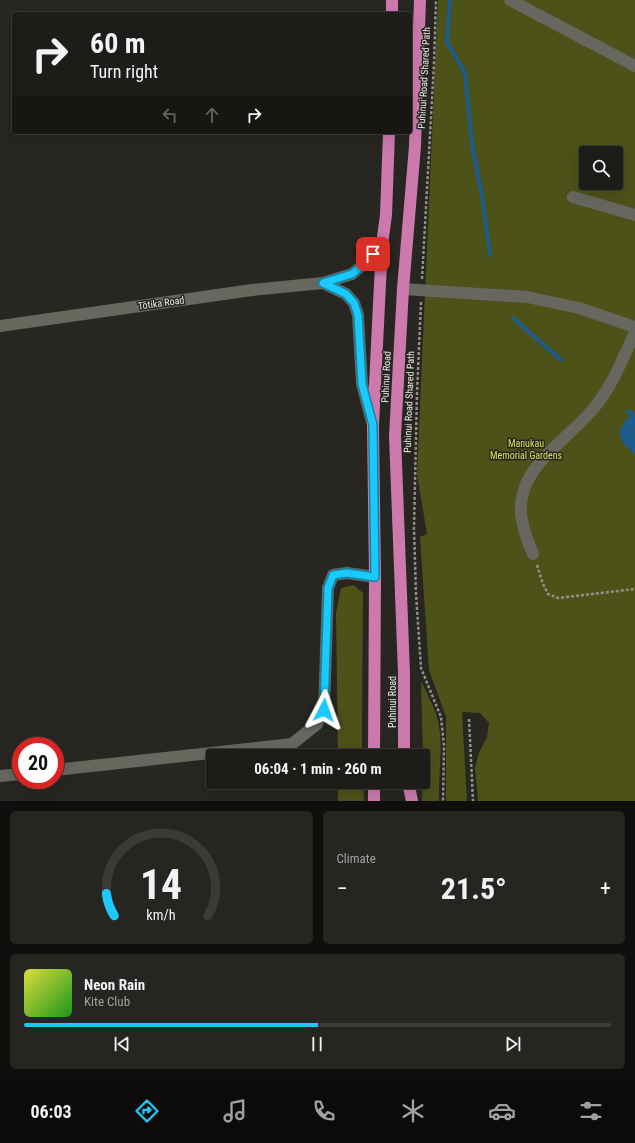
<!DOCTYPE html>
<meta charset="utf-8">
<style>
body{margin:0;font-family:"Roboto Condensed",sans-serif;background:#252521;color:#f1f3f6;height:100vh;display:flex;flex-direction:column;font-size:15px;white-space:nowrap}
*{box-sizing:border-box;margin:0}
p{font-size:13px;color:#a0a1a2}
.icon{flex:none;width:22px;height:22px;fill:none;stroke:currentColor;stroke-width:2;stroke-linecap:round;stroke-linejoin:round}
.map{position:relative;height:801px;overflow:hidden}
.details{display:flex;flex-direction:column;gap:10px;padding:10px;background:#100f0d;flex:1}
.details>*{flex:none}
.hud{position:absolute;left:12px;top:12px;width:400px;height:122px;border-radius:4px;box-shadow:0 4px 16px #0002,0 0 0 1px #3b3a37;background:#1d1c18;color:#f1f3f6;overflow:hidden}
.fabs{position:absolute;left:579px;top:146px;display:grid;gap:8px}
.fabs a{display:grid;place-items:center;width:44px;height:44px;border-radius:4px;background:#1d1c18;box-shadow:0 4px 16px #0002,0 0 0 1px #3b3a37;font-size:20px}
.speed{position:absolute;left:12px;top:737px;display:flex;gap:8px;font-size:20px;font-weight:700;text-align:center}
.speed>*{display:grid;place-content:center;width:52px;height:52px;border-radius:50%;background:#1d1c18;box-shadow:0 4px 16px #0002,0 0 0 1px #3b3a37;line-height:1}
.speed .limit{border:6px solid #d22;background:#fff;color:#111}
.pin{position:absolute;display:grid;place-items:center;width:34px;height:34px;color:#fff;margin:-17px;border-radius:8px;box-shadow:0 2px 6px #0006}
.me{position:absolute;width:44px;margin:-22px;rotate:4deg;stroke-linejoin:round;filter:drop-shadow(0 0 3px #0008)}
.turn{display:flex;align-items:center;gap:14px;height:84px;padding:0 12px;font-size:18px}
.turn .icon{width:52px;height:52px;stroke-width:2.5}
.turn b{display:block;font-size:28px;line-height:34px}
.lanes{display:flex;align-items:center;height:38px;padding:0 12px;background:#0003;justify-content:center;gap:20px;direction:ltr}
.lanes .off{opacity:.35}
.big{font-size:30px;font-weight:700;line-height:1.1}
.details .tile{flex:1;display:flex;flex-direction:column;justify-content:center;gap:6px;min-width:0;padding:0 14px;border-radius:6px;background:#252521}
.details .dial{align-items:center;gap:0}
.dial svg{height:104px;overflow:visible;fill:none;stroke:#3b3a37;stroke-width:7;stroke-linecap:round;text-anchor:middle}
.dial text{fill:#f1f3f6;stroke:none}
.song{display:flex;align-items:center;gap:12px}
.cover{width:48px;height:48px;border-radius:6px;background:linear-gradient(135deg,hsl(60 70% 55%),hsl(120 70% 35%))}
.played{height:4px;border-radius:2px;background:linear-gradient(90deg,#1bc9fc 50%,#3b3a37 50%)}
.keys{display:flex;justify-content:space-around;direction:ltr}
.heat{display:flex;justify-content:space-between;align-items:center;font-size:22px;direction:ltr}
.details .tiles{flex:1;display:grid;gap:10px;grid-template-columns:1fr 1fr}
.tile:last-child{grid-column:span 2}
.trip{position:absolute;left:206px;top:749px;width:224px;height:40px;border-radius:4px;background:#1d1c18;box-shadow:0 4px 16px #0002,0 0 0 1px #3b3a37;font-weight:700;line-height:40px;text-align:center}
.tabs{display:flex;height:64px;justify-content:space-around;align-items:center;background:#0c0b0a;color:#a0a1a2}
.tabs .icon{width:28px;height:28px}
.tabs .on{color:#1bc9fc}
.tabs b{font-size:18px;color:#f1f3f6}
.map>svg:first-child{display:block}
.green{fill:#4d5219;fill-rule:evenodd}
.water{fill:#1e5c8d}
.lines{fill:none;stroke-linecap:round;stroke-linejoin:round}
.stream{stroke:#1e5c8d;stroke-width:4}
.path{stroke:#91918c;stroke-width:2.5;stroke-dasharray:3 2;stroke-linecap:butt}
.minor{stroke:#67665f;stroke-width:12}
.highway{stroke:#cc7aae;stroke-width:12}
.route-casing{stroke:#1283a4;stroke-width:10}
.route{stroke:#1bc9fc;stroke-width:7}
.labels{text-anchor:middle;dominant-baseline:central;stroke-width:3;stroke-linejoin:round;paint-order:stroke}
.street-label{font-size:10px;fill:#e9e9e5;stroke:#272620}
.park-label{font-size:10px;fill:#d5e15a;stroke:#272620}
</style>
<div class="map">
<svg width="635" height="801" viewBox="0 0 635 801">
<rect width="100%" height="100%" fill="#272620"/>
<path class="green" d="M438,0H635V801H478L475,767L479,753L487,737L489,723L480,713L462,712L467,801H446V717L429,670L420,537L427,534L417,474ZM586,153H616V183H586Z
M354,585L363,593L362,723V756H338L336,613L341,588Z
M421,681C427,694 435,707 438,721C444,747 438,774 439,801H422L423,756Z
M338,782H363L364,801H338Z"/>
<path class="water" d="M635,413V455L623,443L619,432L626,419Z"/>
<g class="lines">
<path class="stream" d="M450,0L447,42L465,73L472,144L482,196L490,255
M513,318L561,360
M628,411L635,416"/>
<path class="path" d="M422,279L434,63L436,0
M421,302L417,393L414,528L416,594L421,668L441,717L444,746L443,801
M537,565L543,584L548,594L558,598L635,589
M469,719L473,801"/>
<path class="minor" d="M510,0L635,66
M573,197L635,215
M323,283L346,294L354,303L358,315L362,384L372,422
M403,289L527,297L579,308L635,327
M0,326L252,290L323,283L352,274L364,264L382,244
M533,554C529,544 525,535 523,525C509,472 564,444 593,409C612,387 623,358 635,332
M55,770L292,744L317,724L324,710L328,588L333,575L347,573L375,577
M0,776L21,774"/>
<path class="highway" d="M392,14V0
M374,756L375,577L373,425L382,244L386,215L389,132
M404,756V673L395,436L403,289L415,146L420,0
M374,782V801
M408,782L412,801"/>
</g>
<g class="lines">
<g class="route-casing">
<path id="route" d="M324,710L328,588L333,575L347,573L375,577L373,425L362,384L358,315L354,303L346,294L323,283L352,274L364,264L373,254"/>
</g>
<use href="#route" class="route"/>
</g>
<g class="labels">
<g class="street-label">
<text transform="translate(424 78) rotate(-87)">Puhinui Road Shared Path</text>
<text transform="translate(161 303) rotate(-8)">Tōtika Road</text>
<text transform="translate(386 377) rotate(-87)">Puhinui Road</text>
<text transform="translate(409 402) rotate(-88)">Puhinui Road Shared Path</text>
<text transform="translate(392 702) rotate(-90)">Puhinui Road</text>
</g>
<g class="park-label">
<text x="526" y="443">Manukau<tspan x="526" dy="12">Memorial Gardens</tspan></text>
</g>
</g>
</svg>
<div class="fabs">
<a><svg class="icon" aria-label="search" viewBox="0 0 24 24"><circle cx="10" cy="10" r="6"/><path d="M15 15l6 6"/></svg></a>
</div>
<div class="speed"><div class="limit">20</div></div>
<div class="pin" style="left:373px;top:254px;background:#d93025"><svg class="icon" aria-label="arrive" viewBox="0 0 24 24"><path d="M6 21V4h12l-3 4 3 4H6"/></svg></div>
<svg class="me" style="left:324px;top:710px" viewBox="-20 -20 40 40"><path d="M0-17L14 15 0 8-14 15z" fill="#1bc9fc" stroke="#fff" stroke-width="4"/></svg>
<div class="trip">06:04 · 1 min · 260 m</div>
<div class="hud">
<div class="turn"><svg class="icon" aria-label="right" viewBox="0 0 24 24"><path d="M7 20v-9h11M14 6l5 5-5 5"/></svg><div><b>60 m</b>Turn right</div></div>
<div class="lanes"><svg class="icon off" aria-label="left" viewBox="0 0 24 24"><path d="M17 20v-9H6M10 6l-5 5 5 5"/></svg><svg class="icon off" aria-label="ahead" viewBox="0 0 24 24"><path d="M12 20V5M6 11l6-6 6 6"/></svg><svg class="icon" aria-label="right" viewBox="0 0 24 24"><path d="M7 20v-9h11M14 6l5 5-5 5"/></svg></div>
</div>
</div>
<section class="details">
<div class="tiles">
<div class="tile dial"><svg viewBox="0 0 100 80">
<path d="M14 69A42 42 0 1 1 86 69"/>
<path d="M14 69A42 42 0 0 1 8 52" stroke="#1bc9fc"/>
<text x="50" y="56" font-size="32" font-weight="700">14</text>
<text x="50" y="72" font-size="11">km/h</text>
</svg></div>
<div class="tile"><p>Climate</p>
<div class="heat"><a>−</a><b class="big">21.5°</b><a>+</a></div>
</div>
<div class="tile">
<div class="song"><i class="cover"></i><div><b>Neon Rain</b><p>Kite Club</p></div></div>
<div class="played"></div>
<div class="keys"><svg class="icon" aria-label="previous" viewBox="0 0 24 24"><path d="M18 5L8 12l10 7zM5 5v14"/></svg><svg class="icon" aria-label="pause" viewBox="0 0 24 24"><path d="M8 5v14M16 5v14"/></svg><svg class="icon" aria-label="next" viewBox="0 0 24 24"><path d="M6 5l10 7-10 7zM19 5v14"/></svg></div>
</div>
</div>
</section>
<nav class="tabs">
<b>06:03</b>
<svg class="icon on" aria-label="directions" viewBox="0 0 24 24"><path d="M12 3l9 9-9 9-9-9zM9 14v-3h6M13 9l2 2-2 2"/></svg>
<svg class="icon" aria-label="music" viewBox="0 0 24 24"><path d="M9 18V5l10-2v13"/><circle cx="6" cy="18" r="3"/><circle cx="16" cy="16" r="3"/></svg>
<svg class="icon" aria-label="phone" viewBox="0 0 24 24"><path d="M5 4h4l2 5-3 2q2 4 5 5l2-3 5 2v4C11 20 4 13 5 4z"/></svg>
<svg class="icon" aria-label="climate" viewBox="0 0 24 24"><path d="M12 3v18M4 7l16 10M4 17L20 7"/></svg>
<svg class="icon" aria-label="car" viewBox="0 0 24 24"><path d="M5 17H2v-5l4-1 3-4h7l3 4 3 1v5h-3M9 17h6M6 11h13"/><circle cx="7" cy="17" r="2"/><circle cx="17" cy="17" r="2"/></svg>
<svg class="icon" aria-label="filters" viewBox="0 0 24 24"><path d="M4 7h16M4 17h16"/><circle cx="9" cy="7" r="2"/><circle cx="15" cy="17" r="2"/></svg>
</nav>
